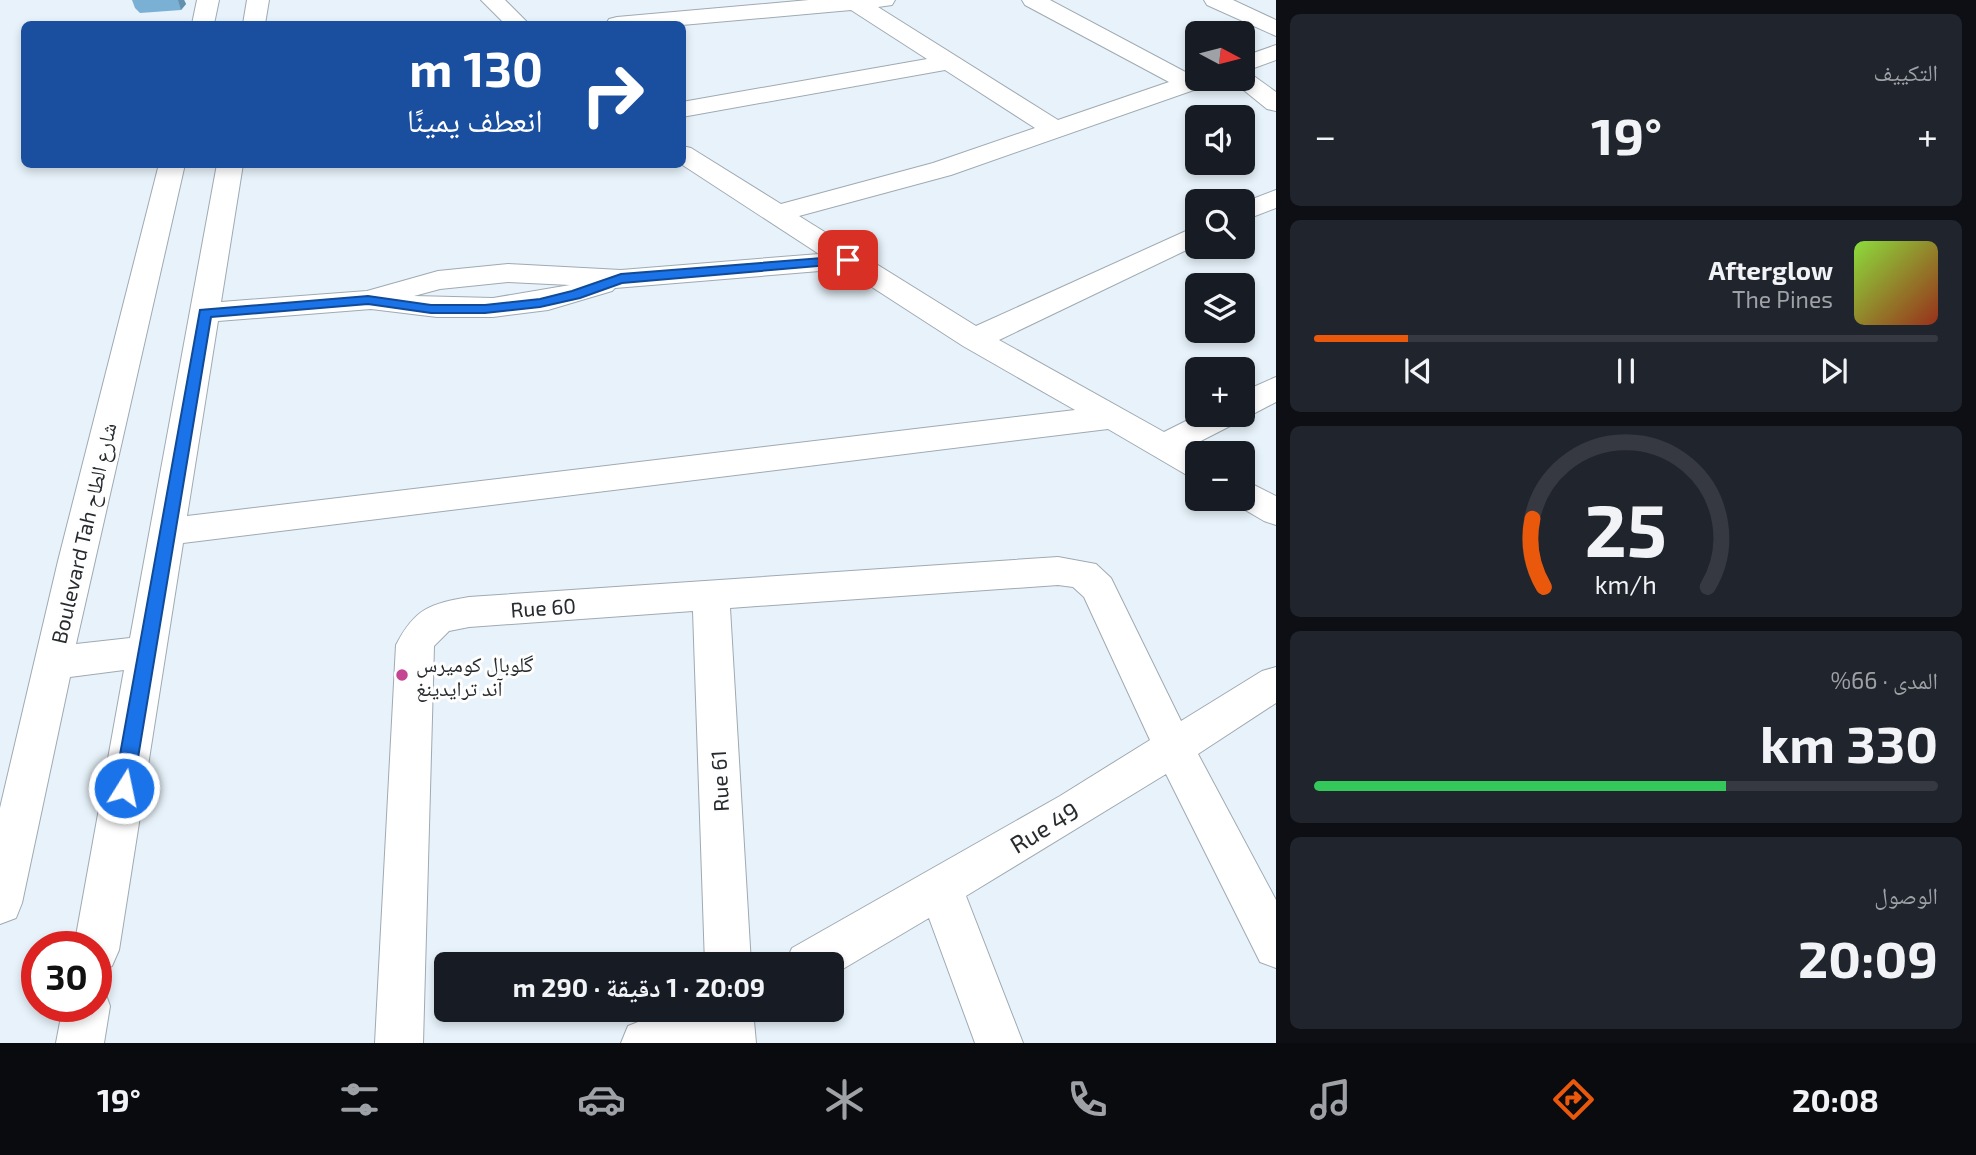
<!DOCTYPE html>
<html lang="ar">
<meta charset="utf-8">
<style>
body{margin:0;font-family:"Exo 2","Noto Naskh Arabic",sans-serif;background:#20242c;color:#f1f3f6;direction:rtl;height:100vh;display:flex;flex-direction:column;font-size:26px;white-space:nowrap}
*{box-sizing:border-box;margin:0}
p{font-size:23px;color:#9ea1a6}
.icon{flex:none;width:38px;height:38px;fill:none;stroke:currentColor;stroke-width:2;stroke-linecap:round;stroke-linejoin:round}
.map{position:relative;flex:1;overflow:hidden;direction:ltr}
.sheet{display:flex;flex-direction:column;gap:14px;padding:14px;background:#0d0f14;width:700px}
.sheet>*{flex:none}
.top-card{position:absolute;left:21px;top:21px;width:665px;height:147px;border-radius:10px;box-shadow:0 4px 10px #0003;direction:rtl;background:#1a4fa0;color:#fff;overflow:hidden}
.needle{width:46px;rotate:97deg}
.controls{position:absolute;left:1185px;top:21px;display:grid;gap:14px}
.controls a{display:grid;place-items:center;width:70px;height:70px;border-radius:10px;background:#171b24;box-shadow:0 4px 10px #0003;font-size:35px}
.speed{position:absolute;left:21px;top:931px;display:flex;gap:14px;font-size:35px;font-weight:700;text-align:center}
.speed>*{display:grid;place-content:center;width:91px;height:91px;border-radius:50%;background:#171b24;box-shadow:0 4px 10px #0003;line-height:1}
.speed .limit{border:10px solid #d22;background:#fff;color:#111}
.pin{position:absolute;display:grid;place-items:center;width:60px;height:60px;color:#fff;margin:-30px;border-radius:14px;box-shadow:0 4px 10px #0006}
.me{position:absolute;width:77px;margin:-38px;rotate:10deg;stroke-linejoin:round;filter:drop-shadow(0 0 5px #0008)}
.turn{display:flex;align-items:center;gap:24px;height:147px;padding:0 28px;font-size:32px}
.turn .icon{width:91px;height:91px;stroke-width:2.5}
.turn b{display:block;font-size:49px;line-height:60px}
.big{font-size:52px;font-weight:700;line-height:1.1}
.sheet .card{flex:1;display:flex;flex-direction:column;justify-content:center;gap:10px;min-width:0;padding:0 24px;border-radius:10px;background:#20242c}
.sheet .dial{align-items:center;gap:0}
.dial svg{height:182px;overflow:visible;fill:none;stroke:#363941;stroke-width:7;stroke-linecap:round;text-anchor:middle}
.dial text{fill:#f1f3f6;stroke:none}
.song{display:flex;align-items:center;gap:21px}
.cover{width:84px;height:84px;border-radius:10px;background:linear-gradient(135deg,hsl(90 70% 55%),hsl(10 70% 35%))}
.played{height:7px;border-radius:4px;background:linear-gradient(90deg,#ea580c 15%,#363941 15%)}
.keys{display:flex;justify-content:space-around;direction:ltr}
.heat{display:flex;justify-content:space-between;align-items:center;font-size:38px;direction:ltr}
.charge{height:10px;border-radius:5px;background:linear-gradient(90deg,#34c759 66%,#363941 0)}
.trip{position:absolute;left:434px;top:952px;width:410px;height:70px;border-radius:10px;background:#171b24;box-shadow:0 4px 10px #0003;font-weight:700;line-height:70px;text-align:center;direction:rtl}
.tabs{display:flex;height:112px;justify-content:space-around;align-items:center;background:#090b0e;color:#9ea1a6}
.tabs .icon{width:49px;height:49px}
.tabs .on{color:#ea580c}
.tabs b{font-size:32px;color:#f1f3f6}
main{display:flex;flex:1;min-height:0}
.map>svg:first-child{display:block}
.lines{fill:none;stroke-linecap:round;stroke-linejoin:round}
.minor-casing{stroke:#9faab2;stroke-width:2}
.minor{fill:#fff;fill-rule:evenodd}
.wall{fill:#7bb0d5}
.shaded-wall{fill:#6490ae}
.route{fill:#1a73e8;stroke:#114b97;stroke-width:2}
.poi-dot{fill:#c44591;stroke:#fefefe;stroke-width:2.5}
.labels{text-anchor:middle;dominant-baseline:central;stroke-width:6;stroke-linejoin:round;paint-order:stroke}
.street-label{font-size:21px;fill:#272b2e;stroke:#fefefe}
.poi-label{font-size:21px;fill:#272b2e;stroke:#fefefe;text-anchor:start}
.near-street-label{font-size:24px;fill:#272b2e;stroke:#fefefe}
</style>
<main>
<section class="sheet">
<div class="card"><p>التكييف</p>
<div class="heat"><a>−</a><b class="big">19°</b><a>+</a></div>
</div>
<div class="card">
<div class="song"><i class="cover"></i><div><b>Afterglow</b><p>The Pines</p></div></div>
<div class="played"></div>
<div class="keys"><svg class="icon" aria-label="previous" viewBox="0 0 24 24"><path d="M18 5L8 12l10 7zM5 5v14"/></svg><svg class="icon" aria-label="pause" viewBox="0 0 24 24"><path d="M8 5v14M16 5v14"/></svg><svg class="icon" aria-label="next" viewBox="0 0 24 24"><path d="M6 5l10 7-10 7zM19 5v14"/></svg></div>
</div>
<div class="card dial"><svg viewBox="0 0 100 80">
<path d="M14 69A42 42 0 1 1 86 69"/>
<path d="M14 69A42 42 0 0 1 9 39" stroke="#ea580c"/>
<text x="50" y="56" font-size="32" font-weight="700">25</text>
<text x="50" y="72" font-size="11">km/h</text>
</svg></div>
<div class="card"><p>المدى · 66%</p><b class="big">330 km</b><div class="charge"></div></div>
<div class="card"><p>الوصول</p><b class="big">20:09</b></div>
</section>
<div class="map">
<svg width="1276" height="1043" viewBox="0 0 1276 1043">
<rect width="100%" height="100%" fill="#e7f2fa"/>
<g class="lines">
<g class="minor-casing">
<path id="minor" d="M197,0H219L214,24H192Z
M247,0H269L265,24H243Z
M481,0H505L529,24H505Z
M809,0H895L892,5L878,7L1058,120L1169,82L1025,5L1022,0H1050L1191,75L1197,73V79H1214L1211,84L951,175L799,216L976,326L1197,226V245L999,340L1164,432L1198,415H1242V392L1276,377V402L1253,414L1240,417L1236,423L1191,446L1203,453H1197V477L1185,474L1108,429L183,543L119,950L112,966L96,972V947H74L124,670L70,677L22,903L16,918L0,924V808L58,561L159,164H185L76,644L130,638L217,164H243L221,302L367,291L438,271L508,264L621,270L819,254L681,164L682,146L691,148L781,204L933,163L1035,128L945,70L682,117V102L927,59L851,10L682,25L606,24L609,19L617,17ZM844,269L963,346L1075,410L187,516L218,321L371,309L437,317H493L548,310L612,291L615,288ZM508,282L570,285L493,298L414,296L440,289Z
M1204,0H1233L1276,20V36L1207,5Z
M1276,45V60L1243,72L1251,74L1276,92V111L1267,109L1230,79H1242V57Z
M1276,190V208L1242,221V203Z
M1242,479L1276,496V525L1264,521L1230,501L1229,499H1242Z
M1058,557L1096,564L1111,578L1181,721L1262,671L1276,667V703L1198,754L1276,900V968L1260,962L1166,774L966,896L1023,1043H975L929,918L831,976V964H785L792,948L1060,796L1150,740L1084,597L1073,587L1058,585L730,608L751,964H705L693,611L469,627L449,631L434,646L423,1043H375L396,645C415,608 430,604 469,597Z
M96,986L104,989L110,1006L104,1043H56L63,1006H96Z
M668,1010H753L756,1043H621L628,1026Z"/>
</g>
<use href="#minor" class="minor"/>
</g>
<path class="wall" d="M132,0H184L186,4L181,10L140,13L135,8Z"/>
<path class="shaded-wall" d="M178,0H184L186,4L181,10Z"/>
<path class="route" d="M848,256L852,257V263L622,283L580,298L540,307L485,313H431L368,304L211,317L133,788L131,794L124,796L117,794L114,788L200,310L368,296L431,305H485L540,299L572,291L621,274Z"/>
<circle class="poi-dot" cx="402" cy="675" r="7"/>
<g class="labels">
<g class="street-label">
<text transform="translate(83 533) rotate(-77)">Boulevard Tah شارع الطاح</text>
<text transform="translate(543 607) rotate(-4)">Rue 60</text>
<text transform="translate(719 781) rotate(-93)">Rue 61</text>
</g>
<g class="poi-label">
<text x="416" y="663">گلوبال كوميرس<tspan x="416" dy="24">آند ترايدينغ</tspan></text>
</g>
<g class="near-street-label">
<text transform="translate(1044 827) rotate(-31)">Rue 49</text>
</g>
</g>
</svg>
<div class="controls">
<a><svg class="needle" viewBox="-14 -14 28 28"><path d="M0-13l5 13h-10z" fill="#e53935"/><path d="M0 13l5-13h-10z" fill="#9ea1a6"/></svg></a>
<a><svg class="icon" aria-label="sound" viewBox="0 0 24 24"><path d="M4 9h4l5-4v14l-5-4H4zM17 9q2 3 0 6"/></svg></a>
<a><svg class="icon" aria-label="search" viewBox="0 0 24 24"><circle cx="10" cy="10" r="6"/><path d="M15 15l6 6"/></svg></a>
<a><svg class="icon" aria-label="layers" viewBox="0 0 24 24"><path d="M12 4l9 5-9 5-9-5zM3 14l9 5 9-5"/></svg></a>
<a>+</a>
<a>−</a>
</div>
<div class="speed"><div class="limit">30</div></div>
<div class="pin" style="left:848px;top:260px;background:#d93025"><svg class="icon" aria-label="arrive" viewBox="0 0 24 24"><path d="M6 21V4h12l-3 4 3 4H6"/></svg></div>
<svg class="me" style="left:124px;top:788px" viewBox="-20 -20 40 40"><circle r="17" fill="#1a73e8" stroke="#fff" stroke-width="3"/><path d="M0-11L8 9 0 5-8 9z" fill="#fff"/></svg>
<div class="trip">20:09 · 1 دقيقة · 290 m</div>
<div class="top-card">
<div class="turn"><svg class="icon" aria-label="right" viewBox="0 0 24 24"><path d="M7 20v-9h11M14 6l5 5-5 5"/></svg><div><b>130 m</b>انعطف يمينًا</div></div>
</div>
</div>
</main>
<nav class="tabs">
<b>20:08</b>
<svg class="icon on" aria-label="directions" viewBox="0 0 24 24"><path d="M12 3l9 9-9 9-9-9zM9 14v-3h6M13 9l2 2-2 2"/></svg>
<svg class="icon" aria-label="music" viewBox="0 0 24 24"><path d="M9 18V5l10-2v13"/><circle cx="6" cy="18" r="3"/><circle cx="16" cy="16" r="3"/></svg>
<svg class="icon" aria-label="phone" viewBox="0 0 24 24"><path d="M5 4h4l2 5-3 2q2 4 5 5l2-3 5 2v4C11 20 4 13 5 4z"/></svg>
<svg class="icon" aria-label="climate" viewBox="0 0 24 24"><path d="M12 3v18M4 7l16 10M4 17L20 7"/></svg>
<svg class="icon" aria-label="car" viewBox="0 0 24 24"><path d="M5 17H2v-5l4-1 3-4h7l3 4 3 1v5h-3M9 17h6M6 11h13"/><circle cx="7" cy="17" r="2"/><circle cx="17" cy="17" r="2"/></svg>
<svg class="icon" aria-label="filters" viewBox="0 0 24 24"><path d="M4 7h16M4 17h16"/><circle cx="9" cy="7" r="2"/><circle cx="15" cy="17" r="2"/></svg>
<b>19°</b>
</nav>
